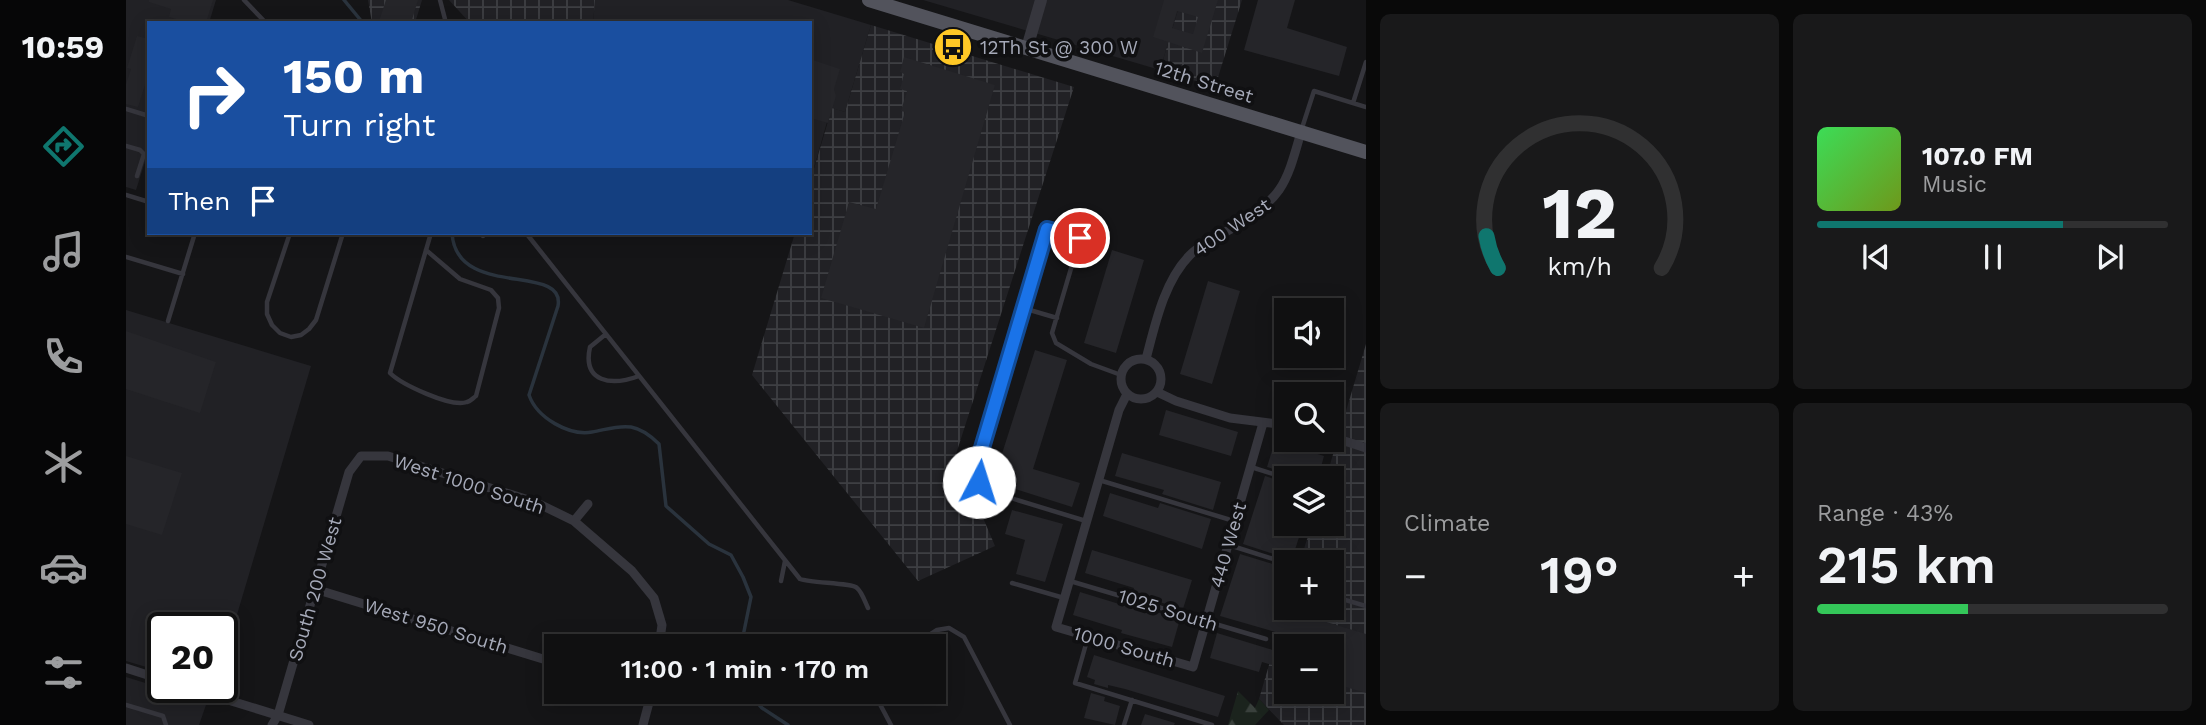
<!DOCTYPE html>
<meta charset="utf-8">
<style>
body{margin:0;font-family:"Work Sans",sans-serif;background:#19191a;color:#f1f3f6;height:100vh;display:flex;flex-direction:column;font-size:26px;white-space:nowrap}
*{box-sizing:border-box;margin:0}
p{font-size:23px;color:#9c9d9f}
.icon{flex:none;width:38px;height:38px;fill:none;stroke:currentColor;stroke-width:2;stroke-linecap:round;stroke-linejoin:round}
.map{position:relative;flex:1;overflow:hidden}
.sheet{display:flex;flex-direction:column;gap:14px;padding:14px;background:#090909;width:840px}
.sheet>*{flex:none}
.guide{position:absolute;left:21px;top:21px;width:665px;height:214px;border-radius:0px;box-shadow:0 4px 18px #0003,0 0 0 2px #303031;background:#1a4fa0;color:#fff;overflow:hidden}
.tools{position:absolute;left:1148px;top:298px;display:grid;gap:14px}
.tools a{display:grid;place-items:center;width:70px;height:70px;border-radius:0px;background:#101011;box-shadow:0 4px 18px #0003,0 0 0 2px #303031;font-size:35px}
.speed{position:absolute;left:21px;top:612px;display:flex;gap:14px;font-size:35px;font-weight:700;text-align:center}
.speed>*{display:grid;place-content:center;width:91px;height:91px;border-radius:50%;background:#101011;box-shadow:0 4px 18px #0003,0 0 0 2px #303031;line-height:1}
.speed .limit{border:4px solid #111;border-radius:10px;background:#fff;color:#111}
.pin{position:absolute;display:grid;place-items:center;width:60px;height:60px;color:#fff;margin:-30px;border:4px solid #fff;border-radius:50%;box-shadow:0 2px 7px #0007}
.me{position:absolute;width:77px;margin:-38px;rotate:5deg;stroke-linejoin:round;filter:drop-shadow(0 0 5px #0008)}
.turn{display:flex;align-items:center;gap:24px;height:147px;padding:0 21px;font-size:32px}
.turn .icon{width:91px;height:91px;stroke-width:2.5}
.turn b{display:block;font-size:49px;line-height:60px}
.then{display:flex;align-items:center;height:66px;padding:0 21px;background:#0003;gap:14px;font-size:26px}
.big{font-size:52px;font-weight:600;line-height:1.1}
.sheet .widget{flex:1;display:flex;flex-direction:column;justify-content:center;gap:10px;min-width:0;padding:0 24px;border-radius:10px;background:#19191a}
.sheet .dial{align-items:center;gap:0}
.dial svg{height:182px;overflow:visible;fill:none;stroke:#303031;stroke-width:7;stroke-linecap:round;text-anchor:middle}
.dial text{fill:#f1f3f6;stroke:none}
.song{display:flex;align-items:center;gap:21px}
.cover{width:84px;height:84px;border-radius:10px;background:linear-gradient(135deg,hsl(130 70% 55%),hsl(80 70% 35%))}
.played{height:7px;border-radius:4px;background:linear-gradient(90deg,#0f766e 70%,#303031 70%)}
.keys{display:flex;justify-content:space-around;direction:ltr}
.heat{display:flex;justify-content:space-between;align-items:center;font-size:38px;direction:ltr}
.charge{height:10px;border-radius:5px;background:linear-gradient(90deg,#34c759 43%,#303031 0)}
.sheet .tiles{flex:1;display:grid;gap:14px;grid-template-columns:repeat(2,1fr)}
.trip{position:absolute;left:418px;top:634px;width:402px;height:70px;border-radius:0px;background:#101011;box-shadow:0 4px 18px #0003,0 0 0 2px #303031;font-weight:600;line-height:70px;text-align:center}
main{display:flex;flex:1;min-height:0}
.tabs{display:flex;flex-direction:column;width:126px;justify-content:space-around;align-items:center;background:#060607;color:#9c9d9f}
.tabs .icon{width:49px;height:49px}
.tabs .on{color:#0f766e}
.tabs b{font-size:32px;color:#f1f3f6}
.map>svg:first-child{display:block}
.built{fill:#212125}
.industrial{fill:url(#industrial-grid);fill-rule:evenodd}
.forest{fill:url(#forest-firs)}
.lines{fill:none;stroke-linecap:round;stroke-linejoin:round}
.stream{stroke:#2a333d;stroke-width:3.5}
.building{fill:#252529;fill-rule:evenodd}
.service{stroke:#36363d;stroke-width:4.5}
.minor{stroke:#36363d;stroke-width:9}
.tertiary{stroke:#36363d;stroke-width:12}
.primary{stroke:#52535c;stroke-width:14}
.route-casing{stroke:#114b97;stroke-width:18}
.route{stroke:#1a73e8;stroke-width:12}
.labels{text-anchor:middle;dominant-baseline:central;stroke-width:7;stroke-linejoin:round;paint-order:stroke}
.poi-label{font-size:19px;fill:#a6aab9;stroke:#101012;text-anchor:start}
.street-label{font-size:19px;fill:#a6aab9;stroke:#101012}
</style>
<main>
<nav class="tabs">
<b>10:59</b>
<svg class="icon on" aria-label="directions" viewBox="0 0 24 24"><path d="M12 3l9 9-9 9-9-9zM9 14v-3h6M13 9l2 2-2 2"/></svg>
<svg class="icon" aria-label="music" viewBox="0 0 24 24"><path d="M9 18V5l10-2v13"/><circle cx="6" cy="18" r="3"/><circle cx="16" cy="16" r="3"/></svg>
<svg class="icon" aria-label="phone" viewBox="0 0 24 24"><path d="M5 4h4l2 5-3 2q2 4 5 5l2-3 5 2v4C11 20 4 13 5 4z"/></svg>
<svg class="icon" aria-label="climate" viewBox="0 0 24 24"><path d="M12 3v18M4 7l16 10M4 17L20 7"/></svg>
<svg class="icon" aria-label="car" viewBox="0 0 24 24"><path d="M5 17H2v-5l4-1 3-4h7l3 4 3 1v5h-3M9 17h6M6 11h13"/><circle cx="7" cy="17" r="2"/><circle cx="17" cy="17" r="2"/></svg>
<svg class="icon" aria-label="filters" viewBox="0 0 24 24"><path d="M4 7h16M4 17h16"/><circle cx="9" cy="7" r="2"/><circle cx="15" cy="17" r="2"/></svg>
</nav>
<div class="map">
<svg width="1240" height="725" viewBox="0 0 1240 725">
<defs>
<pattern id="industrial-grid" width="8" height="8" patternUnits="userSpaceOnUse" patternTransform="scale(1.75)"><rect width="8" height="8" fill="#212125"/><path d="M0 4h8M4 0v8" fill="none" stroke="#3e3f43"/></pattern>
<pattern id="forest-firs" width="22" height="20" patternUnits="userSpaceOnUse" patternTransform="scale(1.75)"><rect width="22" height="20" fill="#1b231d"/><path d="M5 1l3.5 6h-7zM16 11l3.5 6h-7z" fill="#39403c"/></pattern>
</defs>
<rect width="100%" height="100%" fill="#151517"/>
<path class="built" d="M0,0H90L83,23H23V149L10,190L0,187Z
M469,0H662L745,25L719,112L705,108L684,182V23H467Z
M797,0H1055L1034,70Z
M0,310L185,366L96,665V628H37V672L0,661Z
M0,677L81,702L73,725H0Z"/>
<path class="industrial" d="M242,0H296L289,23H246Z
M323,0H469L467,23H344Z
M1055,0H1116L1089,87L1034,70Z
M745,25L948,87L830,454L869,546L792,581L626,375L669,233H684V182L706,108L719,112Z
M1240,344V725H1158L1133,699L1160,607H1206V562H1174L1186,523H1206V478H1200ZM1160,646H1206V691H1160Z"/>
<path class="forest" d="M1112,691L1129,708L1133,699L1143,710L1129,725H1102Z"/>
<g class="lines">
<path class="stream" d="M218,0L237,23
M326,233C330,300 440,262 432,306L403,395C411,418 443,436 466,432C479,430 491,425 505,427C516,429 525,436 533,444L540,506L583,544L605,555L617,577L625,597L615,646
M621,691L636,708L662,725"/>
</g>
<path class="building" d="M23,0H87L80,23H64L43,17L45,9L23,2Z
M260,0H292L285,23L253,21Z
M1038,0H1092L1076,53L1027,37ZM1051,11L1072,17L1067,34L1046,28Z
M1132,0H1169L1161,28L1221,47L1213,76L1118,50Z
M11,36L23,39V72L12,107L0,104V84L5,69L1,68Z
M778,57L869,85L798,328L695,298L723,202L750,209L779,112L775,111L781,91L774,89L778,74L774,72Z
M684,59L714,69L708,89L710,96L702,123L684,118Z
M986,250L1018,260L990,353L958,343Z
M1082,281L1114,291L1086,384L1054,374Z
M0,331L90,362L74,413L0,389Z
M909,350L941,360L907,469L954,483L946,507L867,482Z
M1040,410L1112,432L1105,456L1033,435Z
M1149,441L1198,456L1192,478H1183L1160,471V473L1141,467Z
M996,453L1095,482L1087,510L1036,494L1038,490L989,476Z
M0,456L56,473L36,535L0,524Z
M1139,476L1160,483V527L1175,531L1167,556L1160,554V558L1117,544Z
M984,493L1032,508L1034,503L1085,519L1076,549L977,516Z
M886,510L937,524L919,582L890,574L899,540L879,534Z
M966,550L1066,580L1057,609L1006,594L1008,588L959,573Z
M1114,554L1160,568L1151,607L1240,634V693L1206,683V646H1157L1160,635L1094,616Z
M954,592L1003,607L1004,604L1054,619L1046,647L995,633L996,630L947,615Z
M1091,633L1160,654V669L1136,662L1133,672L1084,658Z
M968,655L1099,696L1092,717L999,689L982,685V688L968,684L969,680L961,677Z
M965,693L979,697L978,701L994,706L989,725L958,718Z
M1019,714L1049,723L1048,725H1015Z"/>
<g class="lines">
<path class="service" d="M118,0L140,23
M314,0L320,23
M1227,103L1240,62
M0,109L23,116
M1176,128L1188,91L1240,107
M0,146L14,150L18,154L11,176
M0,195L23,202
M164,233L141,302V314L146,325L154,333L165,337L175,335L183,329L190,320L217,233
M400,233L674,579C685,583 727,583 731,588C736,592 739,602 742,608
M357,236V233
M300,250L334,279L365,290L372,298L373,308L350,396C347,398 345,401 341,402C325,408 275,384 264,373L305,233
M0,257L57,274
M897,308L931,318
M42,321L69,233
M480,334L464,347C456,383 486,386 513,376
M1125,467L1160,478
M973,480L1108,521
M960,521L865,492L853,482L850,469L921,229L954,238L926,333L930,343L965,364L995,375
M1103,545L1160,563
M655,581L659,561
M944,581L1140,639
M886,583L938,598
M1206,596L1240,606
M962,637L949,683L1086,725
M786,646L811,630L823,628L838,637L884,725
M747,691L765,725
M0,705L37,716L40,725
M998,725L1006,700"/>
<path class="minor" d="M995 379a20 20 0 1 1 40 0a20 20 0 1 1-40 0Z
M1020,359C1029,325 1038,281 1064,255C1075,244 1091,237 1105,229C1156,197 1159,189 1175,132
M1031,392L1050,401L1104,418L1160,425
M1001,394L993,410L930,627L1067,667L1137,423
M1206,437L1240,448
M448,521L462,504
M189,589L430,663
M0,668L37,680
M63,688L183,725
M146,725L152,715L223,472L235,456H262L409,502L448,521L506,571L528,598L536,625L533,646
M517,725L526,691"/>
<path class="tertiary" d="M901,48L915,0"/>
<path class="primary" d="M743,0L1240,152"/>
</g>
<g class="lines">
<g class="route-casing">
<path id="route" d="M853,482L850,468L921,229L954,238"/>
</g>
<use href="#route" class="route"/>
</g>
<defs>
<g id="bus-disc" transform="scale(2.0125)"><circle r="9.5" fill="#ffc826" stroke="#101012"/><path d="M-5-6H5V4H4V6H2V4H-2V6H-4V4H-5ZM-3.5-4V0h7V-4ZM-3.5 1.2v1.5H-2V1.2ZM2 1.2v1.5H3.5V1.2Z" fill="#111"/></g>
</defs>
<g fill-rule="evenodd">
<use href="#bus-disc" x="827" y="47"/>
</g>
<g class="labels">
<g class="poi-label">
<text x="854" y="47">12Th St @ 300 W</text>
</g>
<g class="street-label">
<text transform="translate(1078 82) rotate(17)">12th Street</text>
<text transform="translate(1106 227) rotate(-34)">400 West</text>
<text transform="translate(343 484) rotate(18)">West 1000 South</text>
<text transform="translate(1102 545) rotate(-74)">440 West</text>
<text transform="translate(189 589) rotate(-74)">South 200 West</text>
<text transform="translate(1042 610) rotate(17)">1025 South</text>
<text transform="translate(310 626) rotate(17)">West 950 South</text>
<text transform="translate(998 647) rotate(16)">1000 South</text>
</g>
</g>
</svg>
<div class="tools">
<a><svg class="icon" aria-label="sound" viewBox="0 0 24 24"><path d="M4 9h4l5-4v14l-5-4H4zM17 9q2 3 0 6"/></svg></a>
<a><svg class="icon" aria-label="search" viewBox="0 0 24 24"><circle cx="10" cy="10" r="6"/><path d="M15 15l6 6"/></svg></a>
<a><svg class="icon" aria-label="layers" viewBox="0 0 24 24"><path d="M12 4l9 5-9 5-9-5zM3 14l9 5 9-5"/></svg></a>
<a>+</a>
<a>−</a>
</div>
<div class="speed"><div class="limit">20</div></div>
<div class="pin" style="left:954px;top:238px;background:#d93025"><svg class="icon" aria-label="arrive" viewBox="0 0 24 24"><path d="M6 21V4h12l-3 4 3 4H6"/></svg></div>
<svg class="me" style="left:853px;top:482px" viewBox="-20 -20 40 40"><circle r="19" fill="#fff"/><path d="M0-13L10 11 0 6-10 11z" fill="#1a73e8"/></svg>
<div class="trip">11:00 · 1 min · 170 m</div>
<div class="guide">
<div class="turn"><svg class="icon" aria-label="right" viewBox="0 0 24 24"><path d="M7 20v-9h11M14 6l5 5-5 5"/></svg><div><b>150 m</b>Turn right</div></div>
<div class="then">Then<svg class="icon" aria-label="arrive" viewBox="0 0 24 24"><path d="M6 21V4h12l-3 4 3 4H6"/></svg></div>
</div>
</div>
<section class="sheet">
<div class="tiles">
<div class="widget dial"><svg viewBox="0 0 100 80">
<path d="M14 69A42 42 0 1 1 86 69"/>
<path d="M14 69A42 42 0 0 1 9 55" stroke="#0f766e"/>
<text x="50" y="56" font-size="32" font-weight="700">12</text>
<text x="50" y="72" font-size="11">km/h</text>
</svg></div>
<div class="widget">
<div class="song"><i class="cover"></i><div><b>107.0 FM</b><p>Music</p></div></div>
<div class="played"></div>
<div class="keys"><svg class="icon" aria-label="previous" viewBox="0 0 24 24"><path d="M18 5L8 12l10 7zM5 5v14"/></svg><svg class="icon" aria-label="pause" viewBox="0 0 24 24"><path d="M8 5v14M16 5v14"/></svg><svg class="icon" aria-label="next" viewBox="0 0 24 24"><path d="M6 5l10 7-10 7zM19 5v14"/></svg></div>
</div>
<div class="widget"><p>Climate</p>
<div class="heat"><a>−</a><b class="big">19°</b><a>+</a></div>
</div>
<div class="widget"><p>Range · 43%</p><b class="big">215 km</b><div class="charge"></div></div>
</div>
</section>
</main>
